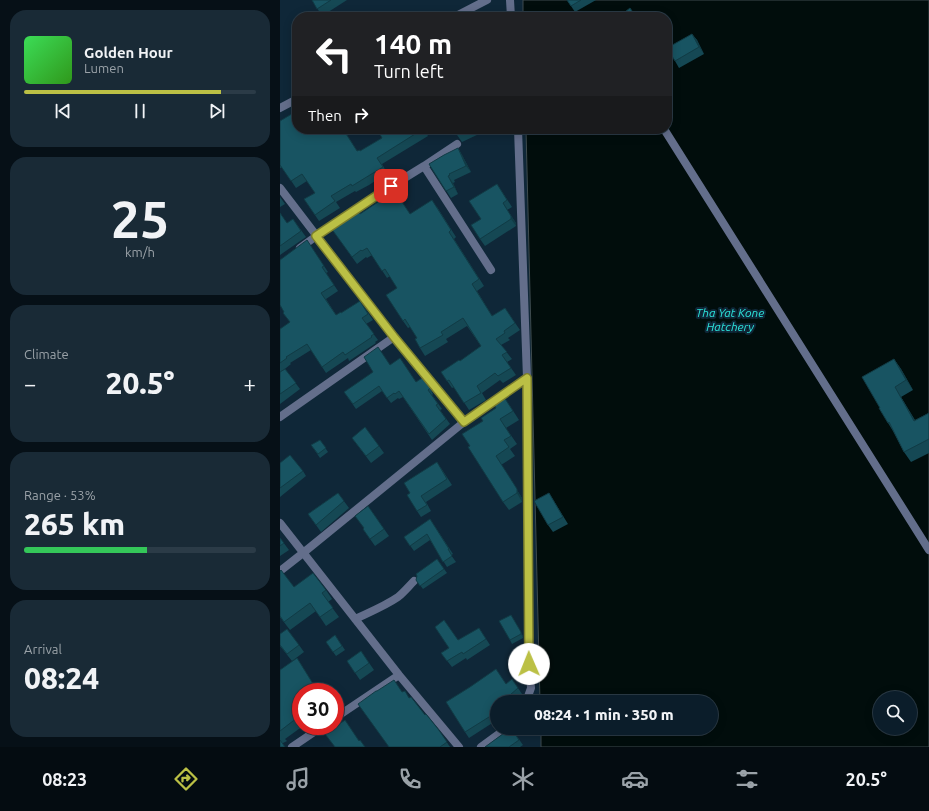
<!DOCTYPE html>
<meta charset="utf-8">
<style>
body{margin:0;font-family:Ubuntu,sans-serif;background:#192a36;color:#f1f3f6;height:100vh;display:flex;flex-direction:column;font-size:15px;white-space:nowrap}
*{box-sizing:border-box;margin:0}
p{font-size:13px;color:#9aa2a8}
.icon{flex:none;width:22px;height:22px;fill:none;stroke:currentColor;stroke-width:2;stroke-linecap:round;stroke-linejoin:round}
.map{position:relative;flex:1;overflow:hidden}
.sheet{display:flex;flex-direction:column;gap:10px;padding:10px;background:#061017;width:280px}
.sheet>*{flex:none}
.banner{position:absolute;left:12px;top:12px;width:380px;height:122px;border-radius:16px;box-shadow:0 2px 10px #0003,0 0 0 1px #2b3b47;background:#202124;color:#fff;overflow:hidden}
.tools{position:absolute;left:593px;top:691px;display:grid;gap:8px}
.tools a{display:grid;place-items:center;width:44px;height:44px;border-radius:50%;background:#0b1d2a;box-shadow:0 2px 10px #0003,0 0 0 1px #2b3b47;font-size:20px}
.speed{position:absolute;left:12px;top:683px;display:flex;gap:8px;font-size:20px;font-weight:700;text-align:center}
.speed>*{display:grid;place-content:center;width:52px;height:52px;border-radius:50%;background:#0b1d2a;box-shadow:0 2px 10px #0003,0 0 0 1px #2b3b47;line-height:1}
.speed .limit{border:6px solid #d22;background:#fff;color:#111}
.pin{position:absolute;display:grid;place-items:center;width:34px;height:34px;color:#fff;margin:-17px;border-radius:8px;box-shadow:0 2px 6px #0006}
.me{position:absolute;width:44px;margin:-22px;rotate:359deg;stroke-linejoin:round;filter:drop-shadow(0 0 3px #0008)}
.turn{display:flex;align-items:center;gap:14px;height:84px;padding:0 16px;font-size:18px}
.turn .icon{width:52px;height:52px;stroke-width:2.5}
.turn b{display:block;font-size:28px;line-height:34px}
.then{display:flex;align-items:center;height:38px;padding:0 16px;background:#0003;gap:8px;font-size:15px}
.big{font-size:30px;font-weight:800;line-height:1.1}
.sheet .tile{flex:1;display:flex;flex-direction:column;justify-content:center;gap:6px;min-width:0;padding:0 14px;border-radius:16px;background:#192a36}
.sheet .dial{align-items:center;gap:0}
.dial b{font-size:52px;line-height:1}
.song{display:flex;align-items:center;gap:12px}
.cover{width:48px;height:48px;border-radius:6px;background:linear-gradient(135deg,hsl(130 70% 55%),hsl(110 70% 35%))}
.played{height:4px;border-radius:2px;background:linear-gradient(90deg,#bbc045 85%,#2b3b47 85%)}
.keys{display:flex;justify-content:space-around;direction:ltr}
.heat{display:flex;justify-content:space-between;align-items:center;font-size:22px;direction:ltr}
.charge{height:6px;border-radius:3px;background:linear-gradient(90deg,#34c759 53%,#2b3b47 0)}
.trip{position:absolute;left:210px;top:695px;width:228px;height:40px;border-radius:20px;background:#0b1d2a;box-shadow:0 2px 10px #0003,0 0 0 1px #2b3b47;font-weight:800;line-height:40px;text-align:center}
.tab-bar{display:flex;height:64px;justify-content:space-around;align-items:center;background:#040c11;color:#9aa2a8}
.tab-bar .icon{width:28px;height:28px}
.tab-bar .active{color:#bbc045}
.tab-bar b{font-size:18px;color:#f1f3f6}
main{display:flex;flex:1;min-height:0}
.map>svg:first-child{display:block}
.water{fill:#010d0c;stroke:#3e4b4e;fill-rule:evenodd}
.lines{fill:none;stroke-linecap:round;stroke-linejoin:round}
.minor{stroke:#636e8b;stroke-width:8}
.wall{fill:#154854}
.shaded-wall{fill:#113b45}
.building{fill:#185462;stroke:#113b45}
.route-casing{stroke:#7a7d2d;stroke-width:10}
.route{stroke:#bbc045;stroke-width:7}
.labels{text-anchor:middle;dominant-baseline:central;stroke-width:4;stroke-linejoin:round;paint-order:stroke}
.water-label{font-size:12px;font-style:italic;fill:#2ce2da;stroke:#0f2738}
</style>
<main>
<section class="sheet">
<div class="tile">
<div class="song"><i class="cover"></i><div><b>Golden Hour</b><p>Lumen</p></div></div>
<div class="played"></div>
<div class="keys"><svg class="icon" aria-label="previous" viewBox="0 0 24 24"><path d="M18 5L8 12l10 7zM5 5v14"/></svg><svg class="icon" aria-label="pause" viewBox="0 0 24 24"><path d="M8 5v14M16 5v14"/></svg><svg class="icon" aria-label="next" viewBox="0 0 24 24"><path d="M6 5l10 7-10 7zM19 5v14"/></svg></div>
</div>
<div class="tile dial"><b>25</b><p>km/h</p></div>
<div class="tile"><p>Climate</p>
<div class="heat"><a>−</a><b class="big">20.5°</b><a>+</a></div>
</div>
<div class="tile"><p>Range · 53%</p><b class="big">265 km</b><div class="charge"></div></div>
<div class="tile"><p>Arrival</p><b class="big">08:24</b></div>
</section>
<div class="map">
<svg width="649" height="747" viewBox="0 0 649 747">
<rect width="100%" height="100%" fill="#0f2738"/>
<path class="water" d="M243,0H649V747H261V728H431V702H260L246,129H387V17H243ZM600,698H630V728H600Z"/>
<g class="lines">
<path class="minor" d="M230,0L231,17
M174,17L207,0
M0,108L17,99
M238,129L247,378L249,630L248,651L251,688L246,702
M384,129L649,550
M144,166L177,144
M0,188L114,337L184,422
M20,248C60,218 102,192 144,166L211,270
M0,417L114,337
M0,523L119,675L179,747
M0,571L23,553L184,422L247,378
M75,619C90,612 105,606 118,597C124,592 129,586 134,581
M55,718L119,675
M12,747L43,726
M201,747L227,728"/>
</g>
<path class="wall" d="M32,0H67L42,16Z
M287,0H316L295,12Z
M412,34L417,40L424,54L399,68L395,61Z
M0,121L17,129H78L67,135L77,151H80L102,138L97,129H143L148,136L102,164L107,173L89,185L76,192L75,191L56,202L60,208L39,221L24,199L35,193L27,181L16,188L2,167L0,168Z
M174,129H197L199,134L182,142L177,135Z
M312,129H318L314,132Z
M178,148L182,155L191,172L174,180L175,182L173,183L178,194L171,198L149,164Z
M217,184L232,207L227,210L236,223V226L205,246L200,239L201,219Z
M0,197L5,204L0,207Z
M119,197L130,214L157,207L176,237L174,239L204,286L197,291L212,316L225,308L240,330L228,338L230,340L221,345L232,359L227,362L236,375L223,383L220,380L202,393L206,400L189,410L174,387L172,388L161,372L180,361L201,346L187,326L166,339L168,342L145,356L140,348L137,338L130,327L128,328L123,321L117,288L110,276L107,278L92,255L87,258L86,257L77,264L51,228L81,213Z
M0,213L7,223L13,219L26,237L0,255Z
M27,240L48,272L46,273L58,291L46,299L56,315L61,313L80,301L93,320L86,324L98,340L95,342L96,343L69,361L68,358L46,373L31,350L10,363L11,364L1,372L5,369L20,389L0,404V338L10,322Z
M614,359L621,369L633,390L621,397L635,420L649,413V453L631,462L624,452L613,431L608,423Z
M110,365L136,382L150,388L153,394L152,395L162,409L160,410L170,424L152,440L123,397L119,399L118,398L111,403L102,391L76,409L64,392Z
M230,406L239,420L226,428L237,444L230,449L235,456L221,465L242,498V502L229,510L223,502L190,446L203,421Z
M72,438L99,446L104,453L91,463Z
M40,440L48,452L40,458L31,445Z
M0,463L23,471L26,476L0,497Z
M161,468L172,485L146,502L151,511L141,517L137,511L130,493Z
M58,493L69,508L41,532L28,514Z
M269,493L288,524L273,532L268,525Z
M88,506L109,536L95,546L83,529L84,528Z
M150,519L173,554L171,555L176,562L167,567L150,540L134,551L124,537Z
M0,538L9,550L0,556Z
M157,559L167,573L143,589L136,580Z
M0,571L14,587L46,590L52,599L48,602L59,617L46,626L36,611L10,630L0,617Z
M231,615L243,636V638L232,644L230,640Z
M199,628L210,645L187,660L186,658L172,667L161,653Z
M0,634L19,645L24,652L12,661L0,646Z
M55,635L65,650L56,656L46,642Z
M81,651L94,670L80,680L67,661Z
M17,658L35,687L47,692H21V726H23L5,739L7,741L3,743L0,747V670Z
M232,679L242,694L234,701L235,702H217V720L189,738L185,732L190,687L226,684Z
M97,691L123,692L129,698L158,729L170,747H109Z
M231,728L243,745L240,747H205Z"/>
<path class="shaded-wall" d="M412,34L417,40L424,54L419,47Z
M178,148L182,155L191,172L186,166Z
M168,176L173,183L178,194L174,187Z
M223,203L236,223V226L231,219Z
M614,359L621,369L633,390L626,380Z
M615,387L621,397L641,431L634,421Z
M216,456L242,498V502L237,493Z
M231,615L243,636V638L241,634Z"/>
<path class="building" d="M32,0H51L37,9Z
M287,0H301L291,6Z
M350,8L356,17H342L341,15Z
M412,34L419,47L395,61L387,48Z
M15,112V113L17,112V129H63L77,151L80,150V151L102,138L97,129H143L97,158L103,167L85,178L72,186L71,184L51,196L55,201L35,215L24,199L35,193L22,174L11,181L0,165V121Z
M174,129H191L177,135Z
M178,148L186,166L169,174L170,175L168,176L174,187L166,191L149,164L164,155Z
M217,184L227,200L223,203L231,216V219L200,239L191,225L201,219L189,201Z
M114,190L130,214L152,200L171,230L169,232L199,279L192,284L212,316L225,308L235,323L224,331L225,333L216,339L227,352L222,355L231,368L218,376L215,373L197,386L201,393L184,403L169,380L167,381L161,372L179,360L180,361L201,346L183,318L161,332L163,335L140,348L135,339L137,338L125,319L123,321L106,295L117,288L105,269L102,271L87,248L82,251L81,250L72,257L51,228L78,210L80,214L98,202L97,200Z
M0,213L7,223L13,219L21,231L0,246Z
M27,240L44,266L42,267L54,285L41,293L56,315L61,312V313L80,301L88,314L82,318L94,334L91,336L92,337L65,355L63,352L42,367L27,344L6,357L7,358L0,363V329L10,322L3,313L4,312L0,305V260Z
M98,347L110,365L120,358L136,382L142,378L150,388L148,390L158,404L156,405L166,419L149,434L119,391L115,394L114,393L107,398L99,386L73,404L64,392L93,372L84,357Z
M614,359L626,380L615,387L634,421L649,413V439L624,452L609,422L608,423L599,408H600L582,377Z
M5,369L16,383L0,394V372Z
M224,397L233,411L220,419L231,436L224,440L229,447L216,456L237,489V493L223,502L188,447L190,446L182,434L203,421L201,418L216,408L214,404Z
M85,427L99,446L86,456L72,438Z
M40,440L46,448L38,454L31,445Z
M10,455L23,471L0,488V463Z
M157,462L167,479L141,496L147,505L137,511L127,495L130,493L124,483Z
M58,493L64,501L36,525L28,514Z
M269,493L283,517L268,525L254,501Z
M88,506L104,529L90,539L83,529L84,528L75,516Z
M150,519L169,549H168L172,556L163,562L147,534L130,546L124,537Z
M0,538L4,543L0,546Z
M157,559L164,569L140,586L136,580L137,576L136,574Z
M1,570L14,587L33,573L46,590L42,593L53,608L40,617L30,603L4,622L0,616V571Z
M231,615L241,632V634L230,640L219,621Z
M164,620L178,640L199,628L206,639L183,654L182,652L167,661L161,653L169,648L155,627Z
M7,629L19,645L7,654L0,645V634Z
M55,635L62,646L53,652L46,642Z
M81,651L89,663L75,673L67,661Z
M17,658L35,687L41,683L47,692H21V716L13,721L0,731V670Z
M216,669L226,684L232,679L238,688L230,695L233,700L229,702H217V712L185,732L166,702L190,687Z
M114,680L122,692L125,691L129,698L131,697L145,715L146,714L158,729L167,742L160,747H109L78,704L96,691H97Z
M65,720L79,741L80,740L85,747H55L45,734Z
M231,728L239,740L229,747H205Z
M0,740L5,747H0Z"/>
<g class="lines">
<g class="route-casing">
<path id="route" d="M111,186L36,236L114,337L184,422L247,378L249,664"/>
</g>
<use href="#route" class="route"/>
</g>
<g class="labels">
<g class="water-label">
<text x="450" y="312">Tha Yat Kone<tspan x="450" dy="14">Hatchery</tspan></text>
</g>
</g>
</svg>
<div class="tools">
<a><svg class="icon" aria-label="search" viewBox="0 0 24 24"><circle cx="10" cy="10" r="6"/><path d="M15 15l6 6"/></svg></a>
</div>
<div class="speed"><div class="limit">30</div></div>
<div class="pin" style="left:111px;top:186px;background:#d93025"><svg class="icon" aria-label="arrive" viewBox="0 0 24 24"><path d="M6 21V4h12l-3 4 3 4H6"/></svg></div>
<svg class="me" style="left:249px;top:664px" viewBox="-20 -20 40 40"><circle r="19" fill="#fff"/><path d="M0-13L10 11 0 6-10 11z" fill="#bbc045"/></svg>
<div class="trip">08:24 · 1 min · 350 m</div>
<div class="banner">
<div class="turn"><svg class="icon" aria-label="left" viewBox="0 0 24 24"><path d="M17 20v-9H6M10 6l-5 5 5 5"/></svg><div><b>140 m</b>Turn left</div></div>
<div class="then">Then<svg class="icon" aria-label="right" viewBox="0 0 24 24"><path d="M7 20v-9h11M14 6l5 5-5 5"/></svg></div>
</div>
</div>
</main>
<nav class="tab-bar">
<b>08:23</b>
<svg class="icon active" aria-label="directions" viewBox="0 0 24 24"><path d="M12 3l9 9-9 9-9-9zM9 14v-3h6M13 9l2 2-2 2"/></svg>
<svg class="icon" aria-label="music" viewBox="0 0 24 24"><path d="M9 18V5l10-2v13"/><circle cx="6" cy="18" r="3"/><circle cx="16" cy="16" r="3"/></svg>
<svg class="icon" aria-label="phone" viewBox="0 0 24 24"><path d="M5 4h4l2 5-3 2q2 4 5 5l2-3 5 2v4C11 20 4 13 5 4z"/></svg>
<svg class="icon" aria-label="climate" viewBox="0 0 24 24"><path d="M12 3v18M4 7l16 10M4 17L20 7"/></svg>
<svg class="icon" aria-label="car" viewBox="0 0 24 24"><path d="M5 17H2v-5l4-1 3-4h7l3 4 3 1v5h-3M9 17h6M6 11h13"/><circle cx="7" cy="17" r="2"/><circle cx="17" cy="17" r="2"/></svg>
<svg class="icon" aria-label="filters" viewBox="0 0 24 24"><path d="M4 7h16M4 17h16"/><circle cx="9" cy="7" r="2"/><circle cx="15" cy="17" r="2"/></svg>
<b>20.5°</b>
</nav>
